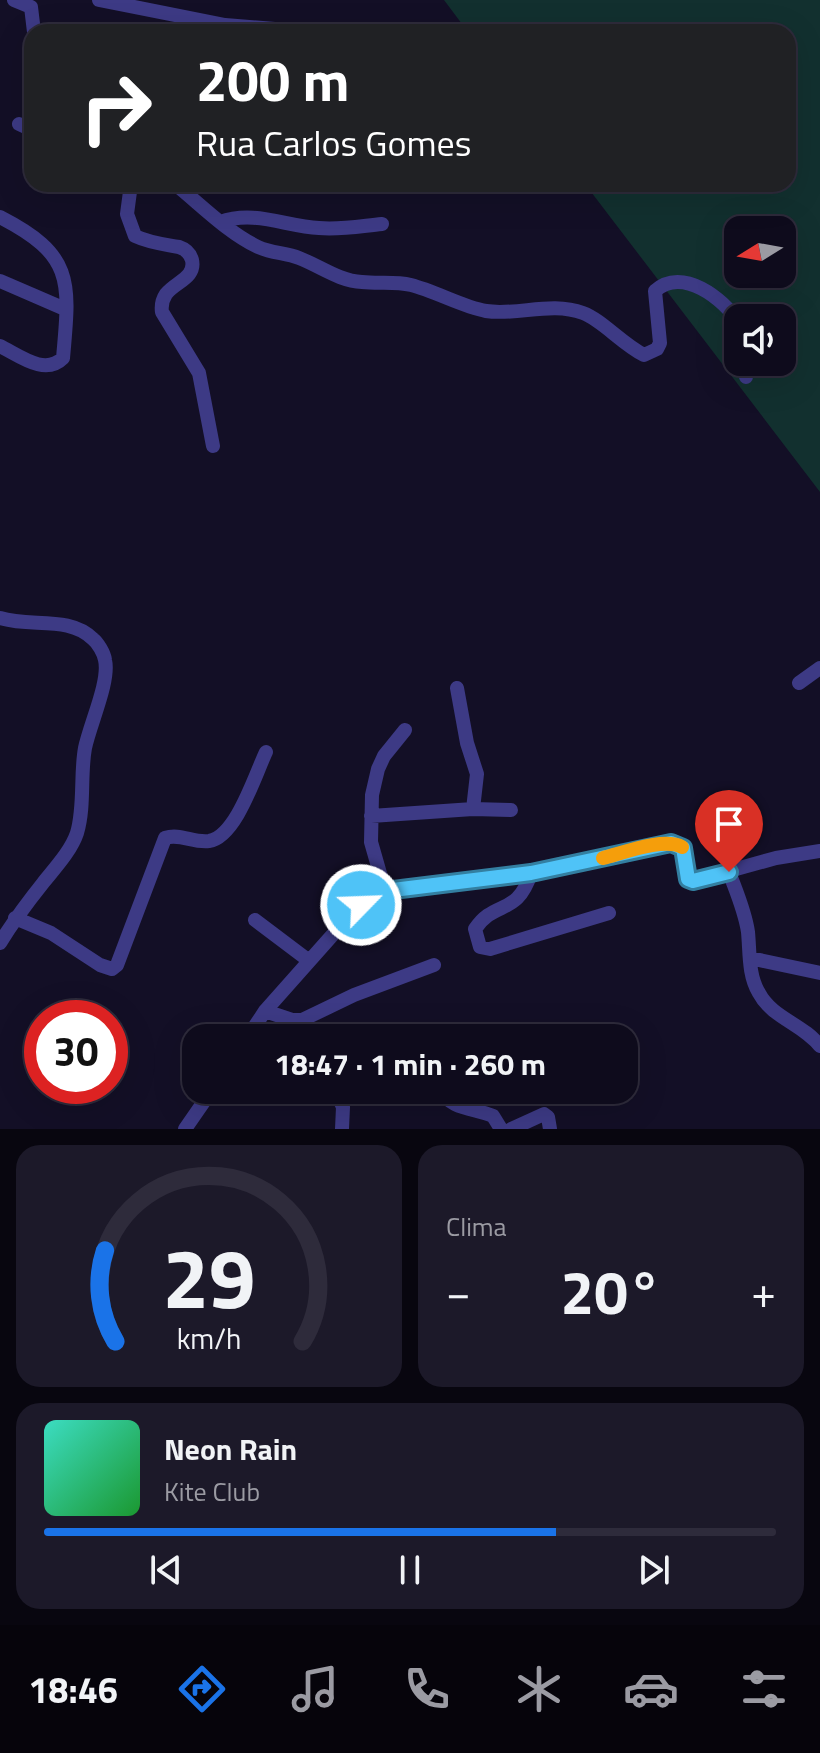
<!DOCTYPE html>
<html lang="pt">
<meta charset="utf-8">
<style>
body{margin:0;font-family:"Titillium Web",sans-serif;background:#1c1929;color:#f1f3f6;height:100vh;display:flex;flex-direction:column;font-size:30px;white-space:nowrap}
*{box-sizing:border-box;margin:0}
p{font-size:26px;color:#9b9ba3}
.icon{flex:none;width:44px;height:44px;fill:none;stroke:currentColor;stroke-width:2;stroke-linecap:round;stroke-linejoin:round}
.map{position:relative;height:1129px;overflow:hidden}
.side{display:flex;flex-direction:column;gap:16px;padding:16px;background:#08060f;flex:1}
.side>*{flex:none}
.top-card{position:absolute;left:24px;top:24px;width:772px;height:168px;border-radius:24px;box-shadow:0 8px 32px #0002,0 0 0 2px #2e2b3b;background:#202124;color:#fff;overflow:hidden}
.needle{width:52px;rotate:259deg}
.tools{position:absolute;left:724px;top:216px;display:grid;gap:16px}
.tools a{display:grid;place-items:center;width:72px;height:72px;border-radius:16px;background:#0e0b1c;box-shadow:0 8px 32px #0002,0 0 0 2px #2e2b3b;font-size:40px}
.speed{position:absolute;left:24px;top:1000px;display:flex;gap:16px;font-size:40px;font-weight:700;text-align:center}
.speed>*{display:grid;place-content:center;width:104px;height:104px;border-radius:50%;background:#0e0b1c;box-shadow:0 8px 32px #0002,0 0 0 2px #2e2b3b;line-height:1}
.speed .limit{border:12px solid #d22;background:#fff;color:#111}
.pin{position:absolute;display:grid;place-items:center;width:68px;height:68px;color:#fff;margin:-82px -34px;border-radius:50% 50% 50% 0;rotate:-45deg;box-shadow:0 0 8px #0007}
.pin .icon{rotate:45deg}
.me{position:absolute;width:88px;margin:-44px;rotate:66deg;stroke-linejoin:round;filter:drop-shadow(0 0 6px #0008)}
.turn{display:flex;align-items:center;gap:28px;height:168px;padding:0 40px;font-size:36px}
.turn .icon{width:104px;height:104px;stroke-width:2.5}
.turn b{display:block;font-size:56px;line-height:68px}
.big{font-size:60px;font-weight:700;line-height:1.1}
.side .card{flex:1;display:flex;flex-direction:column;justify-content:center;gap:12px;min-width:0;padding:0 28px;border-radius:24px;background:#1c1929}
.side .dial{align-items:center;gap:0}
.dial svg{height:208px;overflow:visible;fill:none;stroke:#2e2b3b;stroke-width:7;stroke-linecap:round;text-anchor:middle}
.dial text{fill:#f1f3f6;stroke:none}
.song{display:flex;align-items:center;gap:24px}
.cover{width:96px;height:96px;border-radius:12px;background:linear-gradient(135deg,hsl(170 70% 55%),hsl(130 70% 35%))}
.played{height:8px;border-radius:4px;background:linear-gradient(90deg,#1a73e8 70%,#2e2b3b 70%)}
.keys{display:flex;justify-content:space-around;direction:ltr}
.heat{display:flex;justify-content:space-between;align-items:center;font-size:44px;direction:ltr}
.side .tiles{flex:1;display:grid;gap:16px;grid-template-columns:1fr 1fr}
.card:last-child{grid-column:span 2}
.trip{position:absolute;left:182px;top:1024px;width:456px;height:80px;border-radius:24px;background:#0e0b1c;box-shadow:0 8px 32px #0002,0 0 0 2px #2e2b3b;font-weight:700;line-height:80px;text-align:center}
.menu{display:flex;height:128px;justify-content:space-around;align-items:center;background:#06040b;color:#9b9ba3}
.menu .icon{width:56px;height:56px}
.menu .active{color:#1a73e8}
.menu b{font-size:36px;color:#f1f3f6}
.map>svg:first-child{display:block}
.green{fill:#12302f;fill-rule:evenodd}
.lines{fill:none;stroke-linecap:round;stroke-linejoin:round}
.minor{stroke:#3d3a85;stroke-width:14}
.route-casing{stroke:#337fa1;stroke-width:20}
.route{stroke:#4fc3f7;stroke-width:14}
.slow{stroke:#f59e0b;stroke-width:14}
</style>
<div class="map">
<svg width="820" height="1129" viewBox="0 0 820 1129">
<rect width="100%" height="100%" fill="#130f26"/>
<path class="green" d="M444,0H820V492L585,184H788V32H468ZM738,230H782V274H738ZM738,318H782V362H738Z"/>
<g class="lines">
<path class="minor" d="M14,0L31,7L34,32
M99,0L225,25L287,30
M19,124L32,130
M131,184L127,214L135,236C150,243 163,244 179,247C185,249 190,253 192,260C196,278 175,282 166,294C162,300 161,305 162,312L199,373L213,446
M175,184C201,205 227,232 258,247C271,253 286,253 299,258C320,266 339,281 362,282C379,284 394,281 411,285C435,291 463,307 486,311C518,316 551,301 583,313C602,320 622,344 644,355L657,349L660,343L655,291C682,266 724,299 738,322
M0,217C74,255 70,281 63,358C45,376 20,356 0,346
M220,222C254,210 285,226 319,228C340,230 361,226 382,224
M0,281L65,309
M746,377L747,362
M0,618C30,628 69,615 93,639C98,643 104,653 105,660C110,681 90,724 85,748C80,775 85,806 77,833C71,851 55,868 43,883C27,903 13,922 0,943
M799,683L820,668
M457,688L467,743L477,774L473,809
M371,816L473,809L511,810
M729,872C736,891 745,911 748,932C750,952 748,975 759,993C772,1018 803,1024 820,1046
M531,873C517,917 495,899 475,929L480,947L490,949L609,913
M385,891L371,842L372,795L378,769L384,756L405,730
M15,918L51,933L100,965L112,969L117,965L165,838C180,833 193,843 209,841C236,837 255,775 266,752
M255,920L308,960
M750,958L820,973
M265,1011L292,1020H302L354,995L434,965
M247,1038L265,1011L344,922L361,905L385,891L531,873L671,843L683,848L688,879L693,881L776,858L820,851
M335,1090L343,1107L342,1129
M440,1090C451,1110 475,1108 493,1116L501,1129
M185,1129L212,1090
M511,1129L544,1114L548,1117L550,1129"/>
</g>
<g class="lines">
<g class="route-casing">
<path id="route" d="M361,905L385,891L531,873L671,843L683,848L688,879L693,881L729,872"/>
</g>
<use href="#route" class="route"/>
<path class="slow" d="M603,858C623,853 664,837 682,847"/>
</g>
</svg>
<div class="tools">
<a><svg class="needle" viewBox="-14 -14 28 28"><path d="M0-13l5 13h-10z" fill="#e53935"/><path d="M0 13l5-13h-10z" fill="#9b9ba3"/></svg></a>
<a><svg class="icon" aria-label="sound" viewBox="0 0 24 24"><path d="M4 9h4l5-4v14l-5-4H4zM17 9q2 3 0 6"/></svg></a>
</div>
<div class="speed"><div class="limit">30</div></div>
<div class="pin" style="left:729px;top:872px;background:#d93025"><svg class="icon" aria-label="arrive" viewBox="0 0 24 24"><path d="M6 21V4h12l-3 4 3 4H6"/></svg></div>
<svg class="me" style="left:361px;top:905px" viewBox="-20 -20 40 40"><circle r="17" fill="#4fc3f7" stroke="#fff" stroke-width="3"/><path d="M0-11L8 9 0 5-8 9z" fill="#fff"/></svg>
<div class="trip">18:47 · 1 min · 260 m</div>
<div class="top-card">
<div class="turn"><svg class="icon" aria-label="right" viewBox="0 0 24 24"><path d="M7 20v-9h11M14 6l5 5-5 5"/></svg><div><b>200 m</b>Rua Carlos Gomes</div></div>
</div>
</div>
<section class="side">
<div class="tiles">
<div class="card dial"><svg viewBox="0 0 100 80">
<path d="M14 69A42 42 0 1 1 86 69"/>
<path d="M14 69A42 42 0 0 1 10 34" stroke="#1a73e8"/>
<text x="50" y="56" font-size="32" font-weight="700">29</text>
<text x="50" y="72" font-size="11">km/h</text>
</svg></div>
<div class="card"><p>Clima</p>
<div class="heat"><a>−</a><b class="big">20°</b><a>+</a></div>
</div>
<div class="card">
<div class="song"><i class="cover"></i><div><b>Neon Rain</b><p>Kite Club</p></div></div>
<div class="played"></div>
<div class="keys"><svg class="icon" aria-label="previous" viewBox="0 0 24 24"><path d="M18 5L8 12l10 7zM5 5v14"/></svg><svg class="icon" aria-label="pause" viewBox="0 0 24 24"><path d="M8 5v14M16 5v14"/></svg><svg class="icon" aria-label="next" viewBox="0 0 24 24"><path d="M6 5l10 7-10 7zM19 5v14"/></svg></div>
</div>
</div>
</section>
<nav class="menu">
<b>18:46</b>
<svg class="icon active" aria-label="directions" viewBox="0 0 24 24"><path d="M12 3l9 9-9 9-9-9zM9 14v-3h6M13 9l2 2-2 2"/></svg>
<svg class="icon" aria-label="music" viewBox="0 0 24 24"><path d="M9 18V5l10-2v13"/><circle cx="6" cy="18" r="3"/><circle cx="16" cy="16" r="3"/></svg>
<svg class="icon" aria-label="phone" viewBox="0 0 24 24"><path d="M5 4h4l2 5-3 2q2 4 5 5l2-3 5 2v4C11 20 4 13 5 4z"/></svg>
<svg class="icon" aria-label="climate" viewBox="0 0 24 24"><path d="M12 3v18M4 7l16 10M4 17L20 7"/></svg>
<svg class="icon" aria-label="car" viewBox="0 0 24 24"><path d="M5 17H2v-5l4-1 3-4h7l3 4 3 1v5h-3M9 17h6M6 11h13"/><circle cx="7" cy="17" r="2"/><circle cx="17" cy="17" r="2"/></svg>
<svg class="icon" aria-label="filters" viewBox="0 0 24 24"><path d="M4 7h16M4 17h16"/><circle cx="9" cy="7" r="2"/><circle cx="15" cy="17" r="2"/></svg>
</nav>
